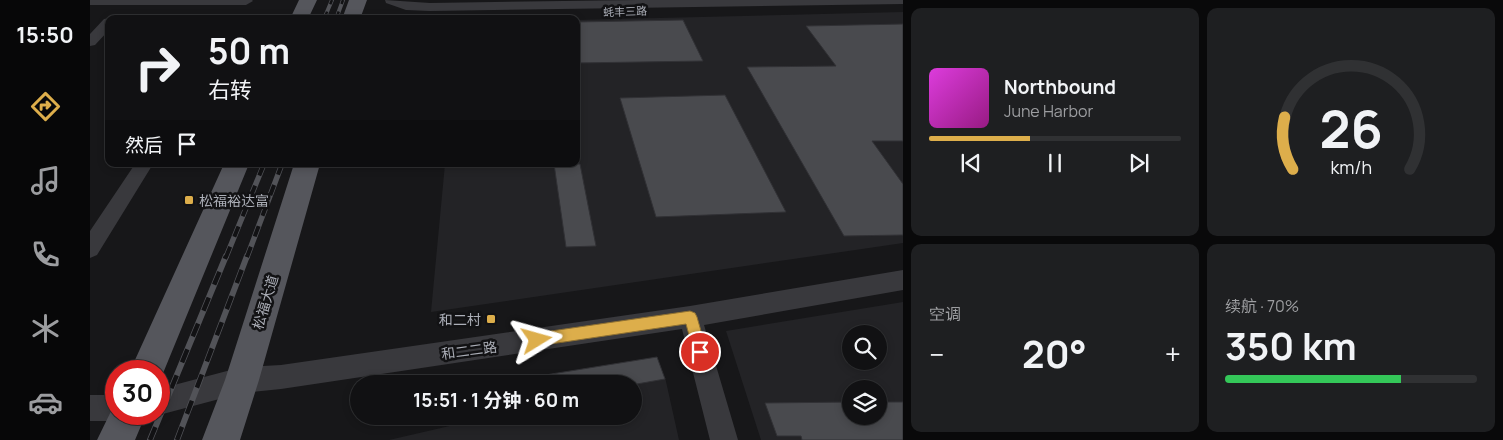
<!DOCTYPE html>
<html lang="zh">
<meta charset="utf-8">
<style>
body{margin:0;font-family:Manrope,"Noto Sans SC",sans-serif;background:#1e1f21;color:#f1f3f6;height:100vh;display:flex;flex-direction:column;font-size:19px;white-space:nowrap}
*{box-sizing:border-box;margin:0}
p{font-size:16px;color:#9c9da0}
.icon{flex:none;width:28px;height:28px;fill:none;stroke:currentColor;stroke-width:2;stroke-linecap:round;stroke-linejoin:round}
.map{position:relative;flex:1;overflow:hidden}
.details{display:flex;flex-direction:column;gap:8px;padding:8px;background:#09090a;width:600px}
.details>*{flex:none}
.hud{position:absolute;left:15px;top:15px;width:475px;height:152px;border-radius:10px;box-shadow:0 2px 8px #0003,0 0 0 1px #303133;background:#111113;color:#f1f3f6;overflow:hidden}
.tools{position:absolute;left:752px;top:325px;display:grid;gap:10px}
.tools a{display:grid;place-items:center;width:45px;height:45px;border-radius:50%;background:#111113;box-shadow:0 2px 8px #0003,0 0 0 1px #303133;font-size:25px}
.speed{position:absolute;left:15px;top:360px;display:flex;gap:10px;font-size:25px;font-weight:700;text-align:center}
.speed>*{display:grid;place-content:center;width:65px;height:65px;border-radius:50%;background:#111113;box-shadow:0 2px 8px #0003,0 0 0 1px #303133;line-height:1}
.speed .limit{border:8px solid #d22;background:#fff;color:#111}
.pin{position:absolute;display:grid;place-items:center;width:42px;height:42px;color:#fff;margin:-21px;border:2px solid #fff;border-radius:50%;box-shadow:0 1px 5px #0007}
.me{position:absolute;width:55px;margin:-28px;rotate:82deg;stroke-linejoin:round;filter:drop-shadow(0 0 4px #0008)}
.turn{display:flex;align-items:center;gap:18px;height:105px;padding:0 20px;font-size:22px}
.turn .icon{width:65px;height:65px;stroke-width:2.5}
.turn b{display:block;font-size:35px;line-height:42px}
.then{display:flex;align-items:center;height:48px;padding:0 20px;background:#0003;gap:10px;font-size:19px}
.big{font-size:38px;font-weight:700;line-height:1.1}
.details .tile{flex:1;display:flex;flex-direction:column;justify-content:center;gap:8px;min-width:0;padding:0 18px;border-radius:10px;background:#1e1f21}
.details .dial{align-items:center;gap:0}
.dial svg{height:130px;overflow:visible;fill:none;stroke:#303133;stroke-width:7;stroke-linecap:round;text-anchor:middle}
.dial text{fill:#f1f3f6;stroke:none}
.song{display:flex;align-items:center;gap:15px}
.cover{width:60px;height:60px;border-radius:8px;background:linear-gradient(135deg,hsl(300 70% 55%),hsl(310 70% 35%))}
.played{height:5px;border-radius:2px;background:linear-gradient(90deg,#ddae4b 40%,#303133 40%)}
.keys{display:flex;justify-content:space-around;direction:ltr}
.heat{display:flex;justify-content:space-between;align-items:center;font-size:28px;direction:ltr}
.charge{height:8px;border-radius:4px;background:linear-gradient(90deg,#34c759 70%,#303133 0)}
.details .tiles{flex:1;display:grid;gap:8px;grid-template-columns:repeat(2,1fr)}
.trip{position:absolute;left:260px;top:375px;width:292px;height:50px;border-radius:25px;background:#111113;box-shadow:0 2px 8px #0003,0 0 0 1px #303133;font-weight:700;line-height:50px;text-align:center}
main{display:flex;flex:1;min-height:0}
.dock{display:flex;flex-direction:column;width:90px;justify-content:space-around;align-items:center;background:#070708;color:#9c9da0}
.dock .icon{width:35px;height:35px}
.dock .current{color:#ddae4b}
.dock b{font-size:22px;color:#f1f3f6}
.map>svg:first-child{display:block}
.built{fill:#232326;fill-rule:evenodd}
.building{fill:#494a4e;stroke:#313135}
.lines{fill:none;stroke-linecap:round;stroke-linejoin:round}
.street{fill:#39393d;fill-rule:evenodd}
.primary{fill:#55565c;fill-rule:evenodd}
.rail-far2-casing{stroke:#525358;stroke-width:4}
.rail-far1-casing{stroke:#525358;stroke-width:5.5}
.rail-casing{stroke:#525358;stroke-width:6}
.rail-far2{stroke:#121214;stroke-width:2.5;stroke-dasharray:8;stroke-linecap:butt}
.rail-far1{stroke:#121214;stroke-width:4;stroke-dasharray:11;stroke-linecap:butt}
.rail{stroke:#121214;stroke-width:4.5;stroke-dasharray:14;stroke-linecap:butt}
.route{fill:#ddae4b;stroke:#907131}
.poi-dot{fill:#ddae4b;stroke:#121214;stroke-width:2}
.labels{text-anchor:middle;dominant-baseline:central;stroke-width:5;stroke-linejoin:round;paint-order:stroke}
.far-street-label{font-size:11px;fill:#abaeb7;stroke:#121214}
.poi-label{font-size:14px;fill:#abaeb7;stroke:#121214;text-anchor:start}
.street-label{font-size:14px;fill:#abaeb7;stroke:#121214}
</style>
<main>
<nav class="dock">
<b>15:50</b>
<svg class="icon current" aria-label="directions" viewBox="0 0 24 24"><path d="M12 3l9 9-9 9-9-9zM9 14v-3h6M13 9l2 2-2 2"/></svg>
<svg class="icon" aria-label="music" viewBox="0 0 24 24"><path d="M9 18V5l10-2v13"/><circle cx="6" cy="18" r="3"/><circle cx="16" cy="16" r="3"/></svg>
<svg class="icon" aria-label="phone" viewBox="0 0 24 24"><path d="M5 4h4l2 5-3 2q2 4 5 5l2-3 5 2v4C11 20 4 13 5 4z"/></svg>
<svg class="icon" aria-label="climate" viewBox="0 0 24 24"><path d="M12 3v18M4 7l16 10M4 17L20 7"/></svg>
<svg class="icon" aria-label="car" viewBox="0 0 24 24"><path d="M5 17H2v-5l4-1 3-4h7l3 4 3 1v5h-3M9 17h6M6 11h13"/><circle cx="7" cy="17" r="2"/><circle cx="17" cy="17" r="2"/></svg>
</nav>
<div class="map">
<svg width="813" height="440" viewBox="0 0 813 440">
<rect width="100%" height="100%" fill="#171719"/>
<path class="built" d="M813,12V243L341,312L355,164H486V20Z
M813,302V440H671L636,331ZM761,334H789V361H761ZM761,389H789V416H761Z
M575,377L589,440H299L403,416H544V384Z"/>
<path class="building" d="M593,20L613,61L486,63V22Z
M813,24V141H782L813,184V235L754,236L657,67L746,66L716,26Z
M635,95L696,212L566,217L530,98Z
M464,164H490L506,246L476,247Z
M567,357L575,379L547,384H450L449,376Z
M761,402V416H789V402H813V440H712L711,436H687L675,403Z"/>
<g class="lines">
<path class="street" d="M0,0H162L163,1L156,5H0Z
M295,0L340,3L547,0H813V4L340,11L316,10L296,3Z
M19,18L22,19H19V30L5,45L0,46V34L14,19Z
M45,164H63L7,255L0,258V231Z
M813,270V290L614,325L648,440H620L592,329L191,389L152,393L69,415L66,414H69V389L152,367L191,365L600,306Z
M0,395H26V414H37L35,417L26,421H0Z"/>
<path class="primary" d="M209,0H227L218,19H200Z
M259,0H277L270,19H252Z
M134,164H159L69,383V371H40Z
M204,164H230L169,380L150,440H112L135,380Z
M26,401V414H56L45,440H7Z"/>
<g class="rail-far2-casing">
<path id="rail-far2" d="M234,19L242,0
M246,19L253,0"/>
</g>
<g class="rail-far1-casing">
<path id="rail-far1" d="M136,257L174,164
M157,257L192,164"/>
</g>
<g class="rail-casing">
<path id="rail" d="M60,440L136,256
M87,440L157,256"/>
</g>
<use href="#rail-far2" class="rail-far2"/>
<use href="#rail-far1" class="rail-far1"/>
<use href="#rail" class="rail"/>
</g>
<path class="route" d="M600,311L605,313L607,317L617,352L615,357L610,359L605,357L596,324L447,346L442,344L440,340L442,335L447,333Z"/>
<g class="poi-dot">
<rect x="94" y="195" width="10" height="10" rx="2.5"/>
<rect x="396" y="314" width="10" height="10" rx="2.5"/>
</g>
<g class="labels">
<g class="far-street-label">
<text transform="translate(535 11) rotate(-2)">蚝丰三路</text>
</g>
<g class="poi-label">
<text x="109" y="200">松福裕达富</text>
<text x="391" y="319" text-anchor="end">和二村</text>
</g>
<g class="street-label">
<text transform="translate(175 302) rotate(-73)">松福大道</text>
<text transform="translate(379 350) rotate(-8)">和二二路</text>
</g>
</g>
</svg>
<div class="tools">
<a><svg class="icon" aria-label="search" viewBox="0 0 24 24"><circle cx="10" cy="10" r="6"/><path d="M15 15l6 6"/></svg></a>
<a><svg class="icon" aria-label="layers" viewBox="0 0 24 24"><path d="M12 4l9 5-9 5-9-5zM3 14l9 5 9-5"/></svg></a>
</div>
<div class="speed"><div class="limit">30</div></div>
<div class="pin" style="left:610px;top:352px;background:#d93025"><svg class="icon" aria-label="arrive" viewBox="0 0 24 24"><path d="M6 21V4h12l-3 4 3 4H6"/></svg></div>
<svg class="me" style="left:447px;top:340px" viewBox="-20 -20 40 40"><path d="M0-17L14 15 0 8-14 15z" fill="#ddae4b" stroke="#fff" stroke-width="4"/></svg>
<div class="trip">15:51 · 1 分钟 · 60 m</div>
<div class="hud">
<div class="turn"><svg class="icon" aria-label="right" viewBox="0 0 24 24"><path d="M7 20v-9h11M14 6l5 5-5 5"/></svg><div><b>50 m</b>右转</div></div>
<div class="then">然后<svg class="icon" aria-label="arrive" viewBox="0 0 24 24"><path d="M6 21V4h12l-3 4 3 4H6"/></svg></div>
</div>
</div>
<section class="details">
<div class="tiles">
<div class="tile">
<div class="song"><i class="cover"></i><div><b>Northbound</b><p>June Harbor</p></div></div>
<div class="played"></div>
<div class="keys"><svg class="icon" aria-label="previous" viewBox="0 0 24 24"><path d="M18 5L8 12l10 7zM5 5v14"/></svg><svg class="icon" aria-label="pause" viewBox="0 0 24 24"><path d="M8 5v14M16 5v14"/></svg><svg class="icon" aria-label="next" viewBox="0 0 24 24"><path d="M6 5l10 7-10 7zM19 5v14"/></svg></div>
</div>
<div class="tile dial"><svg viewBox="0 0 100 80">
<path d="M14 69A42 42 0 1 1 86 69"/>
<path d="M14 69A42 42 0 0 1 9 37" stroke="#ddae4b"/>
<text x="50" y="56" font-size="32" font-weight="700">26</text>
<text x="50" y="72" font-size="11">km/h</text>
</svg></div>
<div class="tile"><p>空调</p>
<div class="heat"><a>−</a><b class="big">20°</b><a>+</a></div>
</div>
<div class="tile"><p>续航 · 70%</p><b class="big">350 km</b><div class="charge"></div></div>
</div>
</section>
</main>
